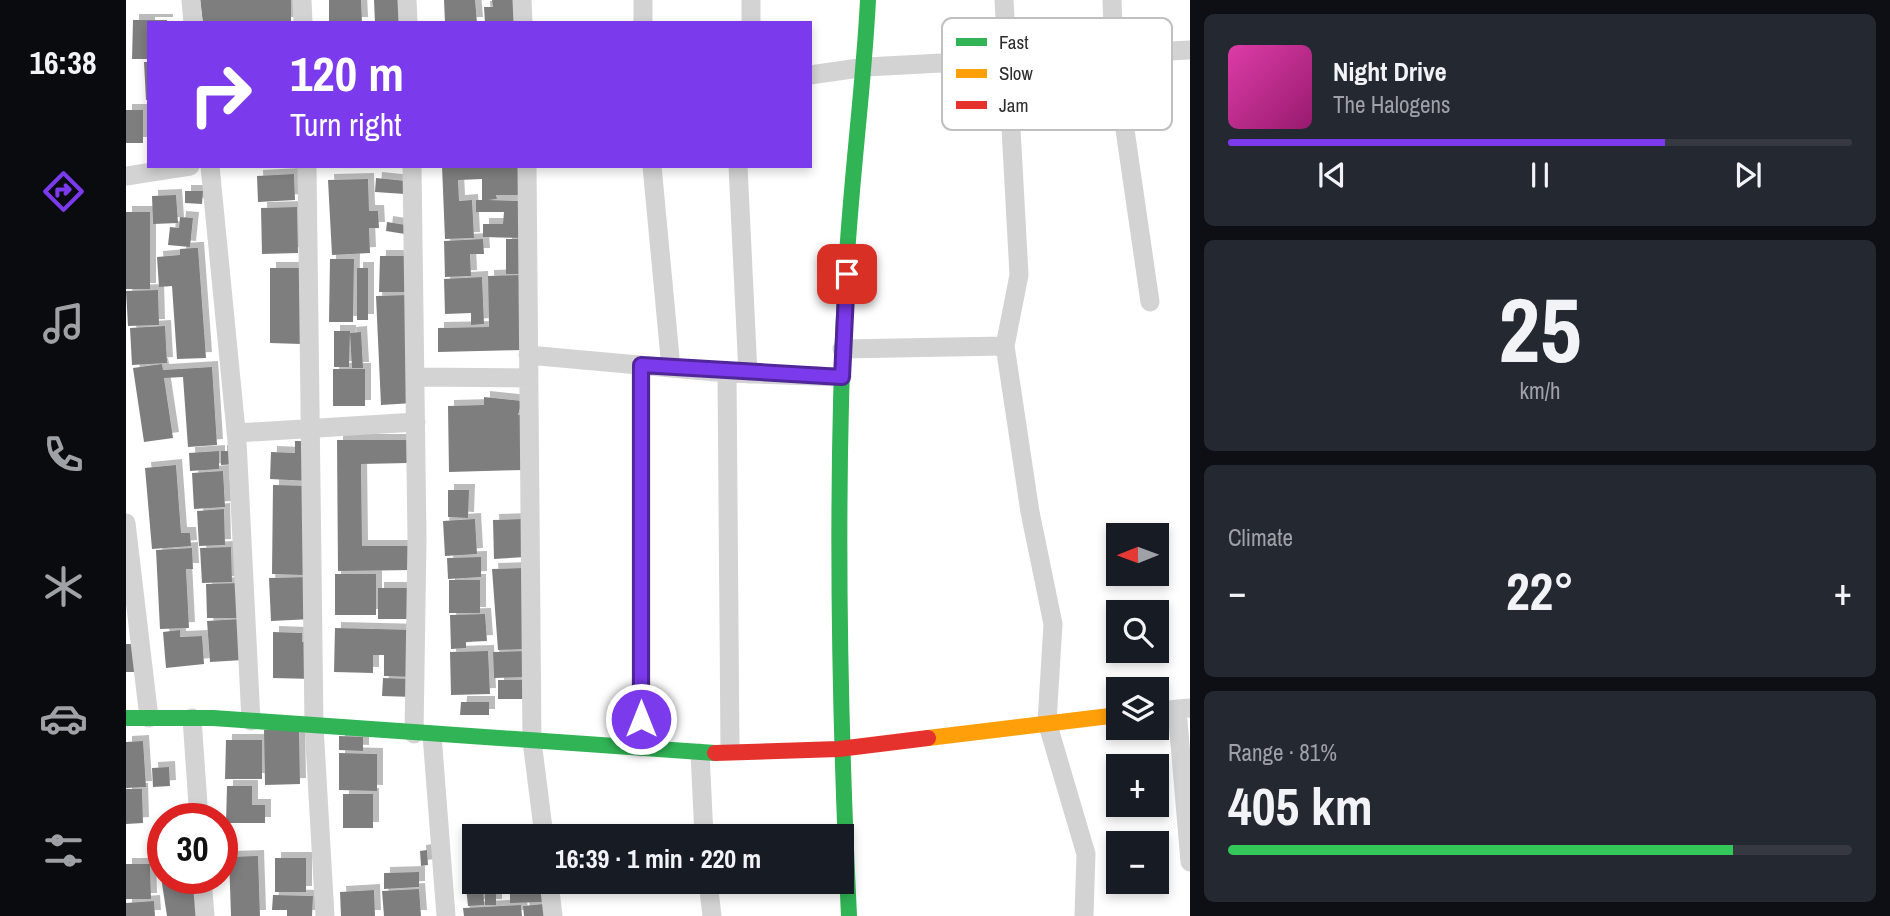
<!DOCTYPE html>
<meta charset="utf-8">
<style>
body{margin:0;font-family:"Archivo Narrow",sans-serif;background:#242831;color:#f1f3f6;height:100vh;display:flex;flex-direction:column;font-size:26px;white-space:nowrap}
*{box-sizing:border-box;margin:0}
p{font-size:23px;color:#9ea1a6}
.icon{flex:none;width:38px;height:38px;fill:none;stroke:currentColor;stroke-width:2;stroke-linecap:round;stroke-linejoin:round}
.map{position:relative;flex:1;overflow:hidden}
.details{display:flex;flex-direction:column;gap:14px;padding:14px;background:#0d0f14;width:700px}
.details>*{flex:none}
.guide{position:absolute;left:21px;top:21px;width:665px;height:147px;border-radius:0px;box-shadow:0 4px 10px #0003;background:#7c3aed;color:#fff;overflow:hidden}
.needle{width:46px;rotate:269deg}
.controls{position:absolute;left:980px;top:523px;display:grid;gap:14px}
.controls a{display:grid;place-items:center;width:63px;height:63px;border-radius:0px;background:#171b24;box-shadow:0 4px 10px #0003;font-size:35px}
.speed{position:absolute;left:21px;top:803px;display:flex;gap:14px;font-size:35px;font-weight:700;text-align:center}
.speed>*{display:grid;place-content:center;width:91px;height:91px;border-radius:50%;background:#171b24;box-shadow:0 4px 10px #0003;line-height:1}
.speed .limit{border:10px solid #d22;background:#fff;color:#111}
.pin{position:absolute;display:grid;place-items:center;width:60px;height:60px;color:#fff;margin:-30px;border-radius:14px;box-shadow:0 4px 10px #0006}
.me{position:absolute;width:77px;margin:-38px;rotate:0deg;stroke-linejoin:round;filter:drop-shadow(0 0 5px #0008)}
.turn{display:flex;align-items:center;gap:24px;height:147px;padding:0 28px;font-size:32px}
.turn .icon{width:91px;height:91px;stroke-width:2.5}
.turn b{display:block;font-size:49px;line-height:60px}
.big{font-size:52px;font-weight:700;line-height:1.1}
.details .tile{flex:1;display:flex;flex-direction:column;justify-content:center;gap:10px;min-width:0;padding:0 24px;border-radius:10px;background:#242831}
.details .dial{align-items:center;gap:0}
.dial b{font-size:91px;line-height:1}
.song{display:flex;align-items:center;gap:21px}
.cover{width:84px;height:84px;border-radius:10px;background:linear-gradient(135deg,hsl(320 70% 55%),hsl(320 70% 35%))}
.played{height:7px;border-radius:4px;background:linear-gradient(90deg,#7c3aed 70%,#363941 70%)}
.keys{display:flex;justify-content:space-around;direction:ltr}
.heat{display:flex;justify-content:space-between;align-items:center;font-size:38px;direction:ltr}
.charge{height:10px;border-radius:5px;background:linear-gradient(90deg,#34c759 81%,#363941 0)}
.trip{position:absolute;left:336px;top:824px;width:392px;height:70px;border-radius:0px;background:#171b24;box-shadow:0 4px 10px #0003;font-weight:700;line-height:70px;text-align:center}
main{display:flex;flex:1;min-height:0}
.tab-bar{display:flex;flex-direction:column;width:126px;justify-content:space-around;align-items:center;background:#090b0e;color:#9ea1a6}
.tab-bar .icon{width:49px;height:49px}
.tab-bar .current{color:#7c3aed}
.tab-bar b{font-size:32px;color:#f1f3f6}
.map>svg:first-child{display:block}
.building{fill:#7e7e7e;filter:url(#shadow)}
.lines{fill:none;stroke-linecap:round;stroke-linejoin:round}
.street{stroke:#d3d3d3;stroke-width:19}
.fast{stroke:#30b455;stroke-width:16}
.slow{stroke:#ff9f0a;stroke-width:16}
.jam{stroke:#e5322d;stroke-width:16}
.route-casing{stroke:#51269a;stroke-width:18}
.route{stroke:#7c3aed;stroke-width:12}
.key{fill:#fff;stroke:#c0c0c0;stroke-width:2}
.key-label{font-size:19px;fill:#2e2e2e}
</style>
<main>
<nav class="tab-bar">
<b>16:38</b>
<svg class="icon current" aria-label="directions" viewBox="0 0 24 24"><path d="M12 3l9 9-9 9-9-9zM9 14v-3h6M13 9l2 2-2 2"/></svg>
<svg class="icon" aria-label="music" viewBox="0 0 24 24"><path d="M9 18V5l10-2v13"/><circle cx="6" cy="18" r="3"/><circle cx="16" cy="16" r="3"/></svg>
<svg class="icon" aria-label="phone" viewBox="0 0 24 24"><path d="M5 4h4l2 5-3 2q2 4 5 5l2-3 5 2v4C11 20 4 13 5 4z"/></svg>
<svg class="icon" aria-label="climate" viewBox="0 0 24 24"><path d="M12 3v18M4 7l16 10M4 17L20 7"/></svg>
<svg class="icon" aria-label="car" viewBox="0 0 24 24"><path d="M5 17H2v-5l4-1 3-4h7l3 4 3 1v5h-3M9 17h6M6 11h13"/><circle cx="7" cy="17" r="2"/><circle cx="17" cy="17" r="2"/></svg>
<svg class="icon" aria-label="filters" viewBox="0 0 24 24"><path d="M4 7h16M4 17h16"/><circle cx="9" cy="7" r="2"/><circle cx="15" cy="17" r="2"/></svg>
</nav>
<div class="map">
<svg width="1064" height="916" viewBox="0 0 1064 916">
<defs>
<filter id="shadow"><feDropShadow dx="6" dy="-6" stdDeviation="0" flood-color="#0004"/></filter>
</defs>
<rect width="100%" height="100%" fill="#fff"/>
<path class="building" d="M74,0H165V23H77Z
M203,0H235L236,23H203Z
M248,0H279L280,23H249Z
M318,0H349L351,23H319Z
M366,0H396L398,22L359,23L358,7H367Z
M7,20H41V23H23V59H6Z
M18,62H23V100H20Z
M0,110H17V143H0Z
M316,166H396L397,195H370L371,199L362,200L396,201V238L357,237V224H377L378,212H350V200H356V179L332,180L333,201L346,200L348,238L319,239Z
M168,174L169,200L132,202L131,176Z
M250,178L280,181L279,194L249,192Z
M242,179L243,211H252L253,228H243L244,253L206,255L202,180Z
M59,191H77L76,204L59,203Z
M50,195L52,223L27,224L26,196Z
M171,207L172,253L136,254L135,208Z
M0,212H24V289H0Z
M54,217L67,218L64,247L42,245L44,227L53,228Z
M261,222L280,225L279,234L260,231Z
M357,239L358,254H344L345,276L319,277L318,241Z
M380,239H395V274H380Z
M68,248H72L80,358L51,359L46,286L33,287L31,257L54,255V249Z
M254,256H282L281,292H253Z
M204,259H228L227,322H203Z
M144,268H175V344L144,343Z
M231,268H242V320H231Z
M396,275L398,350L312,352V328L363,327L362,276Z
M356,277L358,324L345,325V313L319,314L318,279Z
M32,290L33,325L2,326L0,291Z
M282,295L287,403L255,405L250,296Z
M39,326L41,363L6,365L4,328Z
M208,331H224L223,367H208Z
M235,332L237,368H226L224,333Z
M36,364L37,370L86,367L91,445L62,447L57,377L38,378L47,438L18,442L7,368Z
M207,369H239V406H207Z
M358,397L396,401L392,415H397L398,470L323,472L322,406L358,405Z
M211,440H282V463L235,464L236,546H287V570L212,571Z
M169,441H184L183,481L144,479L145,452L169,453Z
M93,451V469L64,471L63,453Z
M95,451H113V464L95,465Z
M50,465L55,533H64L65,546L26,549L19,468Z
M97,471L99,507L68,509L66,473Z
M147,485L185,486L177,575L146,574Z
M322,490H343L342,518L322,517Z
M98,509L99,545L73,546L71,511Z
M349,519L351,554L319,556L317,521Z
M397,519L399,557L368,559L367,520Z
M105,547L106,582L76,583L74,548Z
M66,548L67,569H60L63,628L34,629L30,550Z
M355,557V577L322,579L321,558Z
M398,568L401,649L372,650L366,569Z
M209,574H250V615H209Z
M185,577L186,619L145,621L143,578Z
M323,580H354V613H323Z
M114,583L115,618H81L80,584Z
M252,588H288V619H252Z
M359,614L361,641L340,642V648L325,649L324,615Z
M115,619L117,660L84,662L81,621Z
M209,628L290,630L289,677L258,676V655H247V673L208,672Z
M54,630V637L76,636L78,664L40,668L37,632Z
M147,632L176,633V642L187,643V679L147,678Z
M0,644H8L9,672H0Z
M362,651L364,694L325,695L324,652Z
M401,651L402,677L368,678L367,652Z
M257,678L288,679V697L256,696Z
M372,680H399V699H372Z
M335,702H363V715H334Z
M173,729L174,784L139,785L138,730Z
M213,736L237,737V751L213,750Z
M100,740H136V779H99Z
M17,741L20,787L0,788V742Z
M213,753L251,754V791L213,790Z
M43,767L44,786L27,787L26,768Z
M101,786H126V805H139V823H100Z
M0,789H16L17,823L0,824Z
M217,794H247V828H217Z
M301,850L302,865L295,866L294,851Z
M132,856L134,916H105L103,857Z
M149,858H180V892H149Z
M37,863V878H72L75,916H41L33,864Z
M0,864H24L25,899H0Z
M348,867V882H357L358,905L342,906L338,868Z
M293,872V887L258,889V873Z
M384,882H416L417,902L384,903Z
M359,884H370V905H359Z
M293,889L295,916H258L256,891Z
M248,890L249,916H215L214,892Z
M147,895L187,896L186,916H161V910H146Z
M28,901L29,916H0V903Z
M418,904L419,916H398L397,906Z
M395,905L396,916H338L337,908L359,907V912V907Z"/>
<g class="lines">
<path class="street" d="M65,0L67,23
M176,0L177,23
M281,0L282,23
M396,0L397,23
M517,0V23
M625,0V23
M878,0L893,275L879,346L904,512L927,624L921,722L960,854L958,916
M986,0L988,54L1024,302
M684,75L740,67L1064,50
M84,166L111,441L125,721
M181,166L188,726L199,916
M286,166L291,539L288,734
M401,166L406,741L418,836
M526,166L545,368
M612,166L622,374
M0,176L64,166
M716,349L879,346
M402,355L601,373L716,377
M515,365V747
M601,373L604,750
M289,377L403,378
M110,433L290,422
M0,523L23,718
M1051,709L1064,862
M1031,711L1064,708
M66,718L73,819
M306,735L320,916
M574,753L578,836
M76,878L79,916
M423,882L427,916
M582,882L586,916"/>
<path class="fast" d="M0,718H87L589,753
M723,916C713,708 709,499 719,291C723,194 737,97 742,0"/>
<path class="slow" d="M802,738L992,715"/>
<path class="jam" d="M589,753L713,749L802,738"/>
</g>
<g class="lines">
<g class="route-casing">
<path id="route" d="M515,719V365L716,377L721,274"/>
</g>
<use href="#route" class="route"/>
</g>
<rect x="816" y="18" width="230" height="112" rx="10" class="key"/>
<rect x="830" y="38" width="31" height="8" fill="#30b455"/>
<rect x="830" y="69" width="31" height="9" fill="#ff9f0a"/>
<rect x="830" y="101" width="31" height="8" fill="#e5322d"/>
<g class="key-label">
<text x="873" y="49">Fast</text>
<text x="873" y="80">Slow</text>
<text x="873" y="112">Jam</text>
</g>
</svg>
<div class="controls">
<a><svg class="needle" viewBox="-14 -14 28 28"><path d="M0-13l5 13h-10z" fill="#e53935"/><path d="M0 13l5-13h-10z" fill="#9ea1a6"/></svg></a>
<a><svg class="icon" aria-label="search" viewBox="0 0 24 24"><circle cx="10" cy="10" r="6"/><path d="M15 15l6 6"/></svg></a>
<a><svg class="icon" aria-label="layers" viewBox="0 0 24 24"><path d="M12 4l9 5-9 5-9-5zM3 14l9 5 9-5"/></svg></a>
<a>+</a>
<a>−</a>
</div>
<div class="speed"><div class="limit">30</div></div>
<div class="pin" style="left:721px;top:274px;background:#d93025"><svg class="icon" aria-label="arrive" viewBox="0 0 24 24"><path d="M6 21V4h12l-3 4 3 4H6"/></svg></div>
<svg class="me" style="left:515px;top:719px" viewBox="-20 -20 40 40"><circle r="17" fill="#7c3aed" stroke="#fff" stroke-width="3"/><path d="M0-11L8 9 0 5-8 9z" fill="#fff"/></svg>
<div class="trip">16:39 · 1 min · 220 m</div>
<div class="guide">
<div class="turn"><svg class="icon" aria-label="right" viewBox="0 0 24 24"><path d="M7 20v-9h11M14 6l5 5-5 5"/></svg><div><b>120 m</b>Turn right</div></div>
</div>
</div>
<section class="details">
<div class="tile">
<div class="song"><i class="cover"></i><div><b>Night Drive</b><p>The Halogens</p></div></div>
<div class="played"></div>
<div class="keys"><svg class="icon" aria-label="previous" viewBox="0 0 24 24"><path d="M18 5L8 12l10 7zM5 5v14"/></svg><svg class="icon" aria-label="pause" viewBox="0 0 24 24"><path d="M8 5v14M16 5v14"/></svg><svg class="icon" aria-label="next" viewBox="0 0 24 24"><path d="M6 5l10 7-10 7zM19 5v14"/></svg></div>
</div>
<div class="tile dial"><b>25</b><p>km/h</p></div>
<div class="tile"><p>Climate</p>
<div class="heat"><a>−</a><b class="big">22°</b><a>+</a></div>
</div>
<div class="tile"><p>Range · 81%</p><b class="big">405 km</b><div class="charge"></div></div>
</section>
</main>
